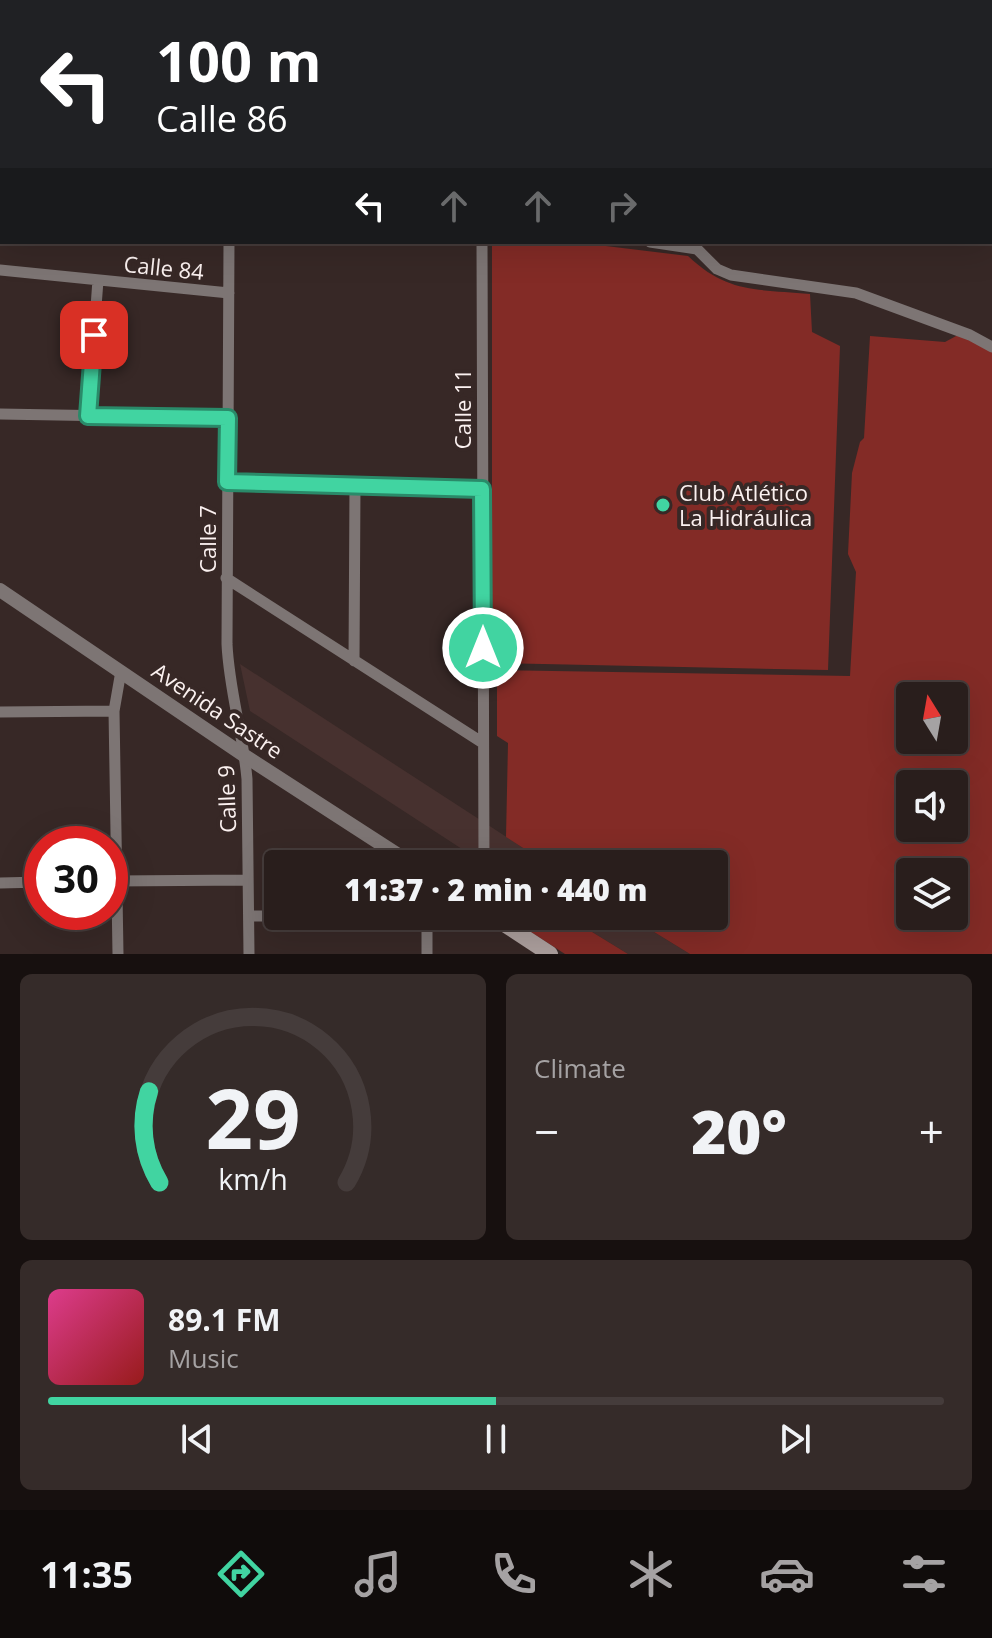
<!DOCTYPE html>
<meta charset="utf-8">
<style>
body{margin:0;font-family:"Open Sans",sans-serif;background:#352b29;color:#f1f3f6;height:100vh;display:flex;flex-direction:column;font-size:30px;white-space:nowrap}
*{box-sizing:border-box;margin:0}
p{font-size:26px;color:#a5a2a3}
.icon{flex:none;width:44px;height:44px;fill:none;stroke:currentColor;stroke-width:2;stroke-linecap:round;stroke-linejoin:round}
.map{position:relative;height:954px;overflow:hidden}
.side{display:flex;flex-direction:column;gap:20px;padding:20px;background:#17100f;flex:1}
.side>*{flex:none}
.banner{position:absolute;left:0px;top:0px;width:992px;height:244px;box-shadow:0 8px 32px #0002,0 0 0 2px #453c3b;background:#202124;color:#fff;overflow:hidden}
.needle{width:52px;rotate:349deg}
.tools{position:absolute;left:896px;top:682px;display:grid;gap:16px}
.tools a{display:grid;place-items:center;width:72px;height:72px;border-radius:8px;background:#291e1c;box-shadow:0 8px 32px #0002,0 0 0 2px #453c3b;font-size:40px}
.speed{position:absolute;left:24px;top:826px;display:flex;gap:16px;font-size:40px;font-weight:700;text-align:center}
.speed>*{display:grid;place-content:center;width:104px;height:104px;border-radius:50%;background:#291e1c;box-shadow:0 8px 32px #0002,0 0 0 2px #453c3b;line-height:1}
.speed .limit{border:12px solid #d22;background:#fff;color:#111}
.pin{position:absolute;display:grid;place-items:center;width:68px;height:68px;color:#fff;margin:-34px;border-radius:16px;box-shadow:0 4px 12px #0006}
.me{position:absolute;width:88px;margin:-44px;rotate:0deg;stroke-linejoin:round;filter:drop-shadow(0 0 6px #0008)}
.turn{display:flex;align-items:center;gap:28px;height:168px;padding:0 24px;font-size:36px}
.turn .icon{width:104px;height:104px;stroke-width:2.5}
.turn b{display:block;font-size:56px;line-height:68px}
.lanes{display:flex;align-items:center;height:76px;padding:0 24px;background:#0003;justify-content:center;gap:40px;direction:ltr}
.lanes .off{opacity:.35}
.big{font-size:60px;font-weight:800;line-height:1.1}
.side .widget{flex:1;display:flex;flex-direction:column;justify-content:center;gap:12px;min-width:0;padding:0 28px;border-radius:12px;background:#352b29}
.side .dial{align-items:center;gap:0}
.dial svg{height:208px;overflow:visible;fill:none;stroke:#453c3b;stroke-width:7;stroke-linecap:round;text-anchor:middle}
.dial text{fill:#f1f3f6;stroke:none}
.song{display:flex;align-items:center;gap:24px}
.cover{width:96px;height:96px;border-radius:12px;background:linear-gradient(135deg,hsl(330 70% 55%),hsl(0 70% 35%))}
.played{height:8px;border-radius:4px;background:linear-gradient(90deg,#41d4a1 50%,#453c3b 50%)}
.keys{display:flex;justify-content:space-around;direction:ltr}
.heat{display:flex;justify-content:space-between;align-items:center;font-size:44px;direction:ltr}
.side .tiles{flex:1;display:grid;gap:20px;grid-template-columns:1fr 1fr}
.widget:last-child{grid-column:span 2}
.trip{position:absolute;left:264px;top:850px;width:464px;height:80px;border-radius:8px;background:#291e1c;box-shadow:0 8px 32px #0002,0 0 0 2px #453c3b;font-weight:800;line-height:80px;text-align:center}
.dock{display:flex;height:128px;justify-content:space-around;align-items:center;background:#100c0b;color:#a5a2a3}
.dock .icon{width:56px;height:56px}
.dock .active{color:#41d4a1}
.dock b{font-size:36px;color:#f1f3f6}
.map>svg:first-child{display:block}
.built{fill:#47312f}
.green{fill:#832b26;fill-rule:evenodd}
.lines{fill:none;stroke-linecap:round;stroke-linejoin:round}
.minor{stroke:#7d7574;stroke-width:11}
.tertiary{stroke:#7d7574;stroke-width:14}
.secondary{stroke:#ab9e9c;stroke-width:16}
.route-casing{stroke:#2a8a69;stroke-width:20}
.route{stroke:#41d4a1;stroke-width:14}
.poi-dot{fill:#41d4a1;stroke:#372826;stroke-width:3}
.labels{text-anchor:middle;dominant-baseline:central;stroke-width:8;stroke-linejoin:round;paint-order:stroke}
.street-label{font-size:22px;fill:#fbf1f0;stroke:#372826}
.poi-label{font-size:22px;fill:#fbf1f0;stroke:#372826;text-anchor:start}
</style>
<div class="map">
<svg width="992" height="954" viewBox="0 0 992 954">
<rect width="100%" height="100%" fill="#372826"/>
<path class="built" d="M240,664L548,864H485L250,711Z
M566,916H628L690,954H628Z"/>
<path class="green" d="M499,242H573L688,256C728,294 758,289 810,294L812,332L840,346L828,670L492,663V245Z
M958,335L992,346V954H690L628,916H714V864H548L506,837L508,743L497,736V670L850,676L856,572L848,554L852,473L860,442L864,438L870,336L945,342ZM910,696H954V740H910ZM910,784H954V828H910ZM910,872H954V916H910Z
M506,916H566L628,954H565Z"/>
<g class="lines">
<path class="minor" d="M123,0L125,2
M471,2V0
M0,182H2
M229,242L227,644C229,690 243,733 247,779L249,954
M482,242L484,864
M650,242L697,249L717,269L731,275L856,293L970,335L992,347
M0,270L229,293
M0,414L228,418
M88,416L98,280
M227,482L482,489
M226,578L483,743
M354,661L355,485
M0,712L114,711
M113,881L248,880
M0,883L42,882
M249,916H278
M295,916L471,918L475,916
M118,954L114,711L121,671
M427,954V916"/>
<path class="tertiary" d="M0,590L245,756L412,864"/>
<path class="secondary" d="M492,916L550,954"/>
</g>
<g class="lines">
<g class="route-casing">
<path id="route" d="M94,335L88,416L228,418L227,482L482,489L483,648"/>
</g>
<use href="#route" class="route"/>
</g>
<circle class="poi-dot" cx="663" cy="505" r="8"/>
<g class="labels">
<g class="street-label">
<text transform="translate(164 267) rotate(6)">Calle 84</text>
<text transform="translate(462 409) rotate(-90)">Calle 11</text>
<text transform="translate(207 539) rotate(-90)">Calle 7</text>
<text transform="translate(218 710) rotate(34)">Avenida Sastre</text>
<text transform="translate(226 799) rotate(-92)">Calle 9</text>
</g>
<g class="poi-label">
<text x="679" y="492">Club Atlético<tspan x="679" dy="25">La Hidráulica</tspan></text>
</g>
</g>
</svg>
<div class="tools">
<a><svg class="needle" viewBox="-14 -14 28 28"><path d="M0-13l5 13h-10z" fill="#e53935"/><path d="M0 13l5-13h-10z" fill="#a5a2a3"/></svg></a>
<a><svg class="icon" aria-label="sound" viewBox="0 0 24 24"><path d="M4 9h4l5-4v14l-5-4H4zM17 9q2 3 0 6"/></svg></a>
<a><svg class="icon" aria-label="layers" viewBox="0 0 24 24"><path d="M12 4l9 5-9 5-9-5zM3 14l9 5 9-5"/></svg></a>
</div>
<div class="speed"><div class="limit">30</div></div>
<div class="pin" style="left:94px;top:335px;background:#d93025"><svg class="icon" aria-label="arrive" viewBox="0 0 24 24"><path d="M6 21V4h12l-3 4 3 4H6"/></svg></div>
<svg class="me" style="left:483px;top:648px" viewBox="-20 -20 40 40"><circle r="17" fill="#41d4a1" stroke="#fff" stroke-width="3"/><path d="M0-11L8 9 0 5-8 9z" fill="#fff"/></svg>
<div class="trip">11:37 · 2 min · 440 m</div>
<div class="banner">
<div class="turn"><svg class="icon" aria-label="left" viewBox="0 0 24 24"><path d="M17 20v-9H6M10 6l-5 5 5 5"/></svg><div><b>100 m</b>Calle 86</div></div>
<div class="lanes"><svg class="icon" aria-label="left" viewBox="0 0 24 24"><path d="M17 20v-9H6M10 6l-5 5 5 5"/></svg><svg class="icon off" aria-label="ahead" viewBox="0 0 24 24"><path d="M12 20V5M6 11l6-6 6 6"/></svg><svg class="icon off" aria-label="ahead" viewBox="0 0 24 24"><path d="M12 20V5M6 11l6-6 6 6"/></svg><svg class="icon off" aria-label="right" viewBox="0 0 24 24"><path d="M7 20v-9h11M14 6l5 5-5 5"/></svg></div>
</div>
</div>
<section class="side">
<div class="tiles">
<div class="widget dial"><svg viewBox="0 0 100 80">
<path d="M14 69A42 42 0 1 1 86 69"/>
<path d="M14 69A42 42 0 0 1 10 34" stroke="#41d4a1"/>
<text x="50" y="56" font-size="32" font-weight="700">29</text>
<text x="50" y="72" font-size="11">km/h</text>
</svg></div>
<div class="widget"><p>Climate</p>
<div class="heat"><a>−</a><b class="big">20°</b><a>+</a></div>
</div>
<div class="widget">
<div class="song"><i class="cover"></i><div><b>89.1 FM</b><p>Music</p></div></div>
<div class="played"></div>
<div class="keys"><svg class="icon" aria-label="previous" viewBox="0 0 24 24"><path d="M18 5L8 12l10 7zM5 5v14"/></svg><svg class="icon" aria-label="pause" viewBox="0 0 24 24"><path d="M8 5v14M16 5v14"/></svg><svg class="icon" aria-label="next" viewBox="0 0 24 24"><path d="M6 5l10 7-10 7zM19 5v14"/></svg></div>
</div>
</div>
</section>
<nav class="dock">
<b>11:35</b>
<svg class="icon active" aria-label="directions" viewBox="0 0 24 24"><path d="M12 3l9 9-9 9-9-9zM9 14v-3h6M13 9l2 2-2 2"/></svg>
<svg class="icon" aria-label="music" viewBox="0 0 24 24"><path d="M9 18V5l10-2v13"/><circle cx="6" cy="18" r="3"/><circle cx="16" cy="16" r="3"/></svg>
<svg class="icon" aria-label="phone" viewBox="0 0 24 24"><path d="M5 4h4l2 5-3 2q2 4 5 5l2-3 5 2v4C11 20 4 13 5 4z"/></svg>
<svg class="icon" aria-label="climate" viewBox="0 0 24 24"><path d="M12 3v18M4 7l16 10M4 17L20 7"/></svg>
<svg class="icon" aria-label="car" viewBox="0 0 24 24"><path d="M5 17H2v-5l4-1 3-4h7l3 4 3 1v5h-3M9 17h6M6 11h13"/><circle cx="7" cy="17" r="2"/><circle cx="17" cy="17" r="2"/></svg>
<svg class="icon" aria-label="filters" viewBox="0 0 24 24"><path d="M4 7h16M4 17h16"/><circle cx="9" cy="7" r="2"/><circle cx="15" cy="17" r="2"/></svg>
</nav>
